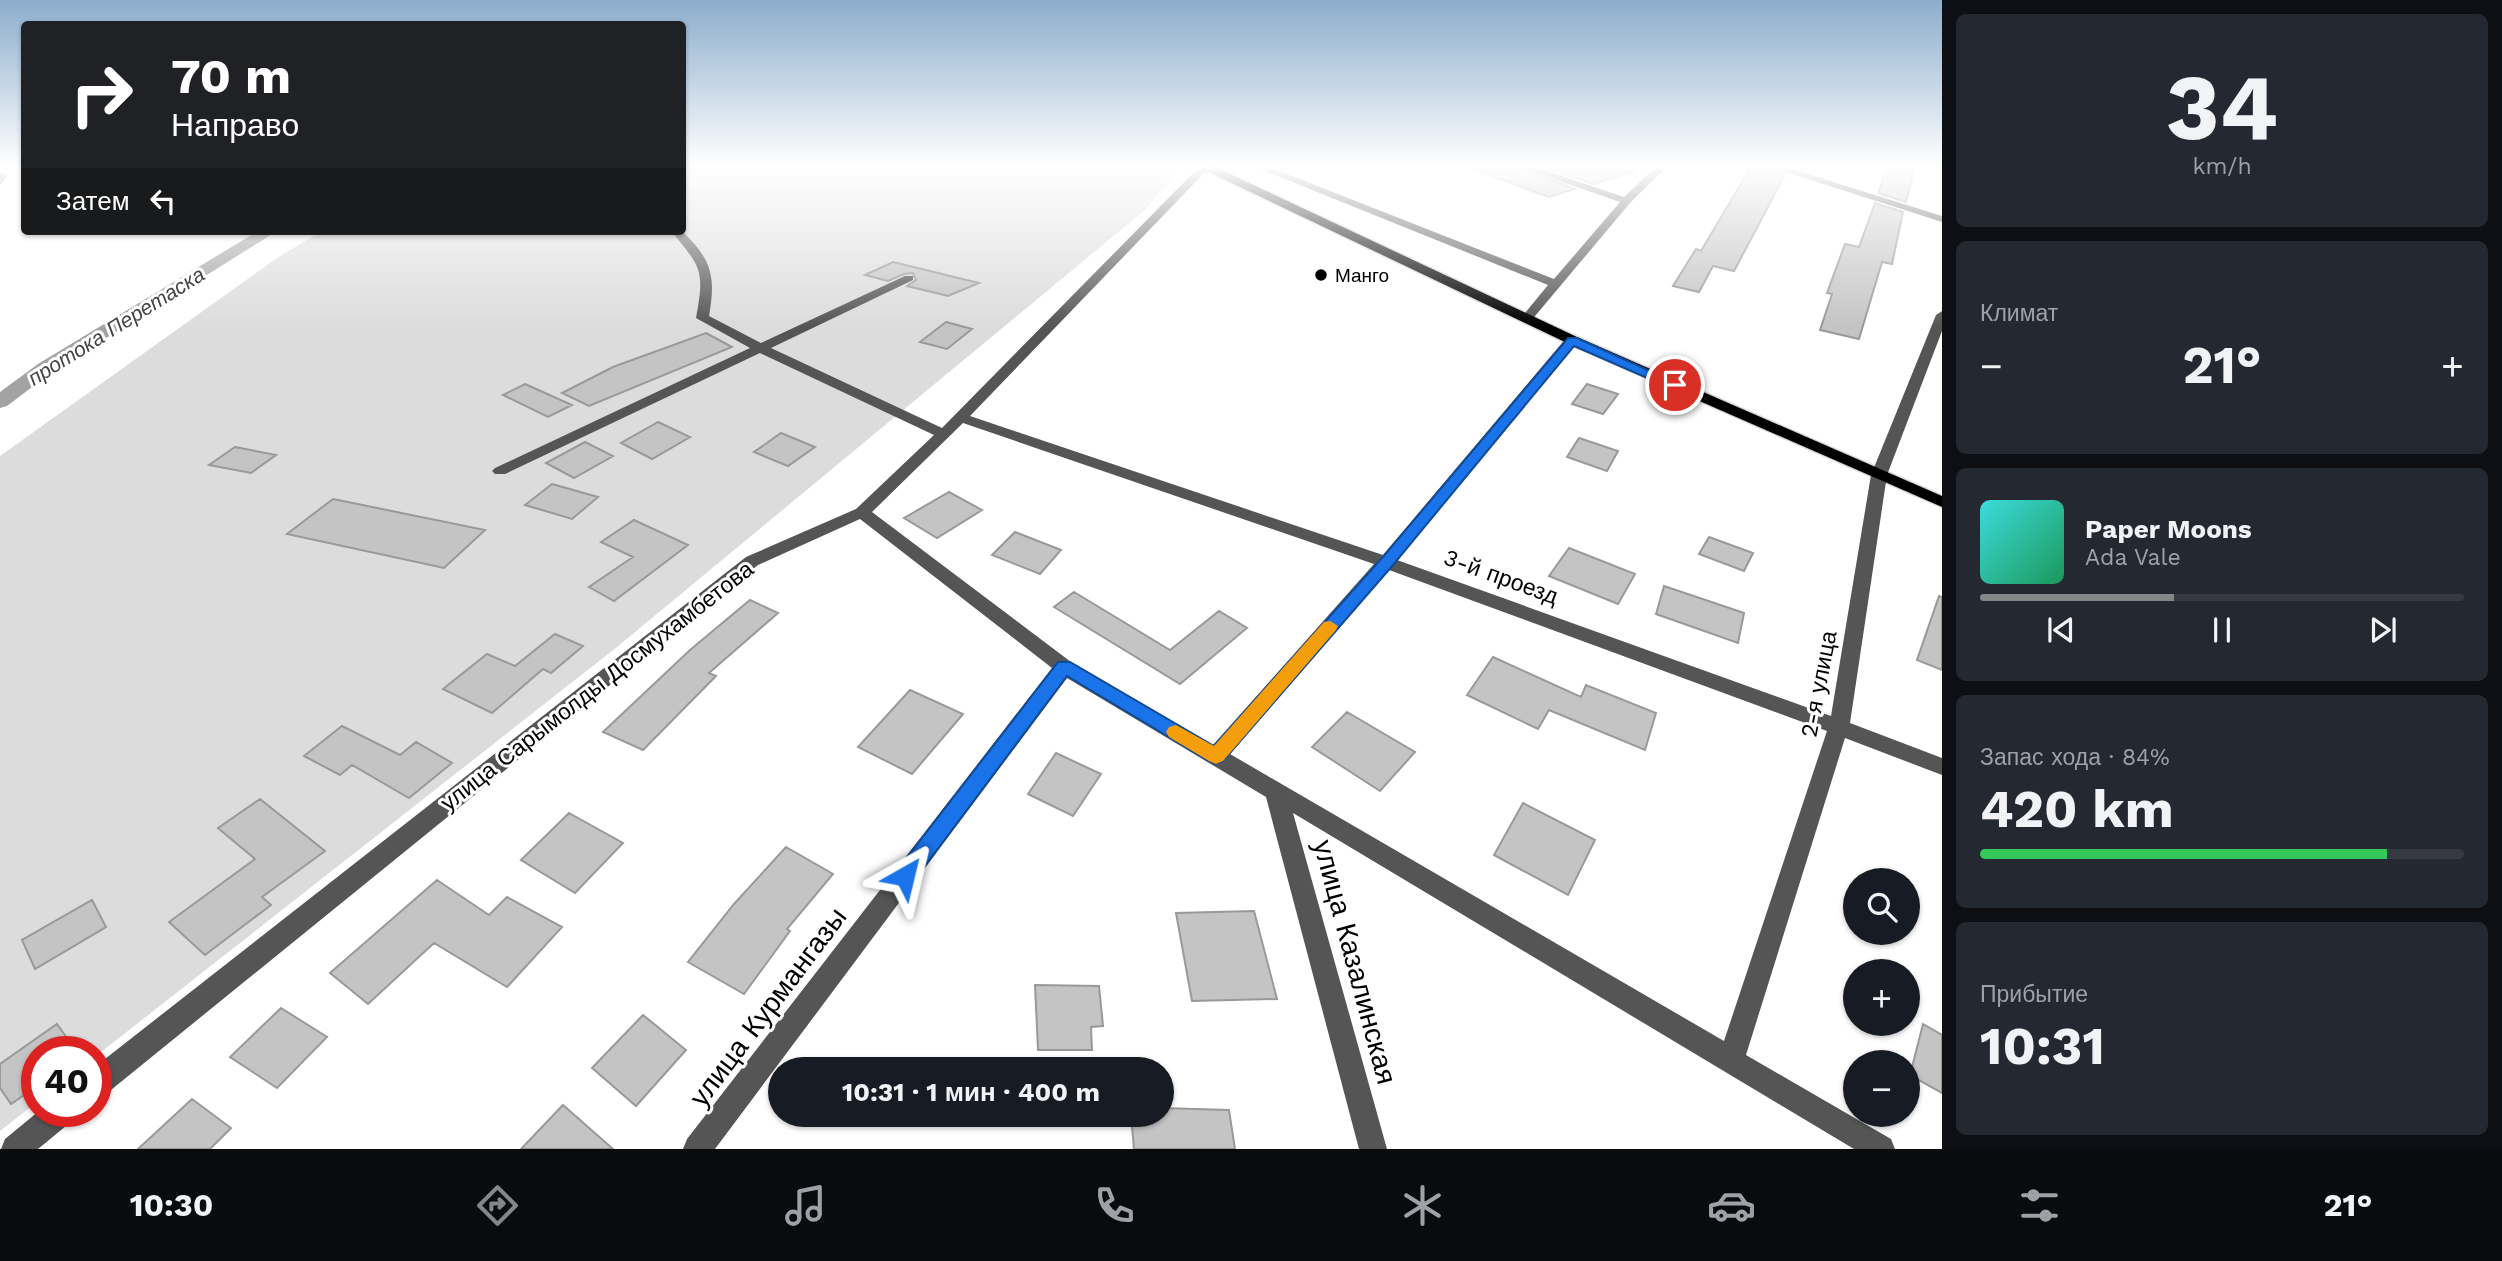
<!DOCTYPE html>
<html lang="ru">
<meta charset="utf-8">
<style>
body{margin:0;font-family:"Work Sans",sans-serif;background:#242831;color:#f1f3f6;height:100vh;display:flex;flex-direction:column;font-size:26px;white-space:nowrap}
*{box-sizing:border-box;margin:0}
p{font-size:23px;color:#9ea1a6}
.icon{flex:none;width:38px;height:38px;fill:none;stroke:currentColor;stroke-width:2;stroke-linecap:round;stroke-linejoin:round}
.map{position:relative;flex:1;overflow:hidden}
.panel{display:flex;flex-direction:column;gap:14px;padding:14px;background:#0d0f14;width:560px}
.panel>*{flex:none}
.top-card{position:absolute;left:21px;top:21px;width:665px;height:214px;border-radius:7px;box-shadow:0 2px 5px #0004;background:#202124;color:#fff;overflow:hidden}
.controls{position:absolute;left:1843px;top:868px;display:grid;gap:14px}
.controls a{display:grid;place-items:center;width:77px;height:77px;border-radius:50%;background:#171b24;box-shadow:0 2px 5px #0004;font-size:35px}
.speed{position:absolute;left:21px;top:1036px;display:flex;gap:14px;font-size:35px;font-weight:700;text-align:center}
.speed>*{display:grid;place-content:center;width:91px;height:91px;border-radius:50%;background:#171b24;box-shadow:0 2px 5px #0004;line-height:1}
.speed .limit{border:10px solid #d22;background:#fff;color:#111}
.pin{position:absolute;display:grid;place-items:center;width:60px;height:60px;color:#fff;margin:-30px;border:4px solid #fff;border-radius:50%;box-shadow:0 2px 7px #0007}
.me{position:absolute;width:77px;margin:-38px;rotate:37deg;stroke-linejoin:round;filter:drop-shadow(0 0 5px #0008)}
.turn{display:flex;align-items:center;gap:24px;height:147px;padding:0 35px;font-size:32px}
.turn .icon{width:91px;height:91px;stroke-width:2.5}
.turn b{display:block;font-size:49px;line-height:60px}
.then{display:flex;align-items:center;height:66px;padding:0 35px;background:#0003;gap:14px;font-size:26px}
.big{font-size:52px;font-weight:700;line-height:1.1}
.panel .tile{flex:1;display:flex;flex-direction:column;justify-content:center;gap:10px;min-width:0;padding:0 24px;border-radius:10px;background:#242831}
.panel .dial{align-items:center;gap:0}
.dial b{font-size:91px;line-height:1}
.song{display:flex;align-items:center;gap:21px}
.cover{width:84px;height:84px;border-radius:10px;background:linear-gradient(135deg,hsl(180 70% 55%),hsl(150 70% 35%))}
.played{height:7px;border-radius:4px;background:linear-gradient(90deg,#858687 40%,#363941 40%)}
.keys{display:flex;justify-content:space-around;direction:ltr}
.heat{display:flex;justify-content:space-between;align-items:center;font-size:38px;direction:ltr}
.charge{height:10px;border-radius:5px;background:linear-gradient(90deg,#34c759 84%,#363941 0)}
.trip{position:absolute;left:768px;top:1057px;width:406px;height:70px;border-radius:35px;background:#171b24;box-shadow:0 2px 5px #0004;font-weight:700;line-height:70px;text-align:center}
.tabs{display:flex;height:112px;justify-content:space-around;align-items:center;background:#090b0e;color:#9ea1a6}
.tabs .icon{width:49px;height:49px}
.tabs .selected{color:#858687}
.tabs b{font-size:32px;color:#f1f3f6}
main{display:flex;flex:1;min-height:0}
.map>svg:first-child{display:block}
.green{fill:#dcdcdc}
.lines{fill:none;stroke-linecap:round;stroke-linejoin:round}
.canal{fill:#a3a3a3;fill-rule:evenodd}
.building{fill:#c4c4c4;stroke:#999;stroke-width:2}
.major-casing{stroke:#dbdbdb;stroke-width:3}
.minor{fill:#555;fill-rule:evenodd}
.major{fill:#000;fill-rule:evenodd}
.route{fill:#1a73e8;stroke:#114b97;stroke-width:2}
.slow{fill:#f59e0b}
.poi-dot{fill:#000;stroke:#fff;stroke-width:2.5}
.labels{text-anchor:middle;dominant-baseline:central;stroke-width:6;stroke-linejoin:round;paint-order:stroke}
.far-poi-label{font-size:19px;fill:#000;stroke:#fff;text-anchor:start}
.far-water-label{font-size:21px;font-style:italic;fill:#444;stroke:#fff}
.street-label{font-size:23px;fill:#000;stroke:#fff}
.near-street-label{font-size:28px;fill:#000;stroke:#fff}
</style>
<main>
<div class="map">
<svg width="1942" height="1149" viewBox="0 0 1942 1149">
<rect width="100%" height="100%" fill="#fff"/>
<path class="green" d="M683,165H1182L1145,210L617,647L96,1056V1052H37V1102L0,1131V456L277,258L322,231H682Z"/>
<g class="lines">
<path class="canal" d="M258,231H277L52,372L7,406L0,408V392L38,364Z"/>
</g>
<path class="building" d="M1471,165H1512L1575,189L1549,197L1470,168Z
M1539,165H1637V171L1593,184Z
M1752,165H1762L1785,175L1734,271L1713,266L1699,292L1673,286L1696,249L1701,251Z
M1888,165L1914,169L1906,202L1878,193Z
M1875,203L1903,212L1892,264L1882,262L1859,339L1820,330L1832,294L1827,293L1845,244L1859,247Z
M893,262L979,283L948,296L907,286L916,280L913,273L904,274L888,281L865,275Z
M946,322L972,329L947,349L920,342Z
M706,333L732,347L589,406L562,393L613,367Z
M525,384L572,405L548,417L503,395Z
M1587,384L1618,394L1603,414L1572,404Z
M658,422L690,437L652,459L621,443Z
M781,433L815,447L788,466L754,452Z
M1579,438L1618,451L1607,471L1567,457Z
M585,442L613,456L574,478L546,463Z
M235,447L276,455L251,473L209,465Z
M552,484L598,497L572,519L525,505Z
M949,492L982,510L937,538L904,518Z
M333,499L485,530L444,568L287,534Z
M634,520L688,545L614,601L589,587L633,557L601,542Z
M1015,532L1061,550L1040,574L992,555Z
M1709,537L1753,553L1744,571L1699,554Z
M1569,548L1635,574L1618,604L1549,576Z
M1664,586L1744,613L1738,643L1656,614Z
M1074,592L1170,650L1219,611L1247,628L1180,684L1054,607Z
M1939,596L1942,597V670L1917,660Z
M750,600L778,613L709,673L716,676L643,750L603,732L690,650Z
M555,634L583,646L551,673L543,669L492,713L443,689L487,654L515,666Z
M1493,657L1581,697L1586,685L1656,713L1645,750L1549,710L1538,729L1467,695Z
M910,690L963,714L912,774L858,747Z
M1347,712L1415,752L1380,791L1312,747Z
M342,726L400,755L416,742L452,763L409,798L352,765L340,775L304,756Z
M1056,753L1101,774L1073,816L1028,794Z
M260,799L325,851L262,897L271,905L205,955L169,922L255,859L218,828Z
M1523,803L1595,840L1568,895L1494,855Z
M569,813L623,843L575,893L521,860Z
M786,847L833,874L787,929L790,931L744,994L688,962L734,904Z
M437,880L489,915L507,897L562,927L507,987L434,943L368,1004L330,973Z
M92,900L106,927L35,969L22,940Z
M1254,911L1277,999L1192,1001L1176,913Z
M1035,985L1099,986L1103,1026L1091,1027L1092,1050H1038Z
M281,1008L327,1037L277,1088L230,1057Z
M643,1015L686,1050L636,1106L592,1068Z
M57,1024L77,1052H37V1086L11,1104L0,1088V1064Z
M1923,1024L1942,1035V1093L1910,1075Z
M192,1099L231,1128L210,1149H138Z
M563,1105L613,1149H521Z
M1162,1108L1229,1110L1235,1149H1134L1131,1115H1162Z"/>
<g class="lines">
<g class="major-casing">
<path id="major" d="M1201,165H1211L1577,337L1942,496V507L1567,343L1202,169Z"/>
</g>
<path class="minor" d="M1201,165L1210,167L970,416L1383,555L1567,337H1577V343L1397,560L1831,716L1871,475L1936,315L1942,311V331L1887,475L1850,723L1942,758V775L1845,738L1746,1055L1891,1139L1895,1149H1854L1293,813L1387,1149H1359L1266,797L1067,678L715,1149H683L687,1139L1052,668L860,519L758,565L106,1094L96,1098V1066L746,557L856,509L934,435L760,353L505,474H495L492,471L495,468L750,348L696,318C705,270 701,267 671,231H682C712,260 716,276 709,316L761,343L905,276H913V280L771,348L942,428ZM963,423L1374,564L1213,745L1071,662L872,512ZM1389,570L1827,731L1724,1041L1230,754Z
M1250,165H1264L1554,279L1620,202L1514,165H1529L1624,197L1658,165H1668L1630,203L1530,322L1526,323L1520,319L1548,285Z
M1764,165H1779L1942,216V222Z
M0,172L8,176L0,185Z
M39,1111H76L72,1121L38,1149H1L5,1139Z"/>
<use href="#major" class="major"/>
</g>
<linearGradient id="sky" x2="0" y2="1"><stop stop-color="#8cadcc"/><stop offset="0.51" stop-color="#fff"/><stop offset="1" stop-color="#fff" stop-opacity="0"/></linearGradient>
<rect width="1942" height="326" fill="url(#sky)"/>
<path class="route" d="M1568,338H1577L1681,385L1679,388H1670L1574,346L1393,565L1223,761L1216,764L1209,761L1067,676L913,882L905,885L898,882L895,876L898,869L1058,662H1070L1214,746L1382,558Z"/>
<path class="slow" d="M1330,621L1338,626L1336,630L1223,761L1216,764L1209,761L1169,737L1166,732L1169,727L1176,725L1214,746L1324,622Z"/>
<circle class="poi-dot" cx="1321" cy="275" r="7"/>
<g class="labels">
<g class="far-poi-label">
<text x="1335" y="275">Манго</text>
</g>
<g class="far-water-label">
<text transform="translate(116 326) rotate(-32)">протока Перетаска</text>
</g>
<g class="street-label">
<text transform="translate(1501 577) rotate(20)">3-й проезд</text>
<text transform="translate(1819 684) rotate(-79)">2-я улица</text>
<text transform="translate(597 686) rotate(-38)">улица Сарымолды Досмухамбетова</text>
</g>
<g class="near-street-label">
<text transform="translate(1355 962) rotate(75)">улица Казалинская</text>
<text transform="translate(768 1007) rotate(-53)">улица Курмангазы</text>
</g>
</g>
</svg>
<div class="controls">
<a><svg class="icon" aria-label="search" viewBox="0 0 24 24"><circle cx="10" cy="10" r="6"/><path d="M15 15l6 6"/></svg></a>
<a>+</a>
<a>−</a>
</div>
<div class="speed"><div class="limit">40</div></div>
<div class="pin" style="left:1675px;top:385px;background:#d93025"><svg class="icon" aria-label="arrive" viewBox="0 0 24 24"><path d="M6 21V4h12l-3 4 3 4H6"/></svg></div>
<svg class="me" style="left:905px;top:876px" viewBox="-20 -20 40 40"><path d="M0-17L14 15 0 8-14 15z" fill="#1a73e8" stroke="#fff" stroke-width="4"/></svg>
<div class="trip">10:31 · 1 мин · 400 m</div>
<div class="top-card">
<div class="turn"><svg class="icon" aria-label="right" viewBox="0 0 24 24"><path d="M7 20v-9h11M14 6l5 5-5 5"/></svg><div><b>70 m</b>Направо</div></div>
<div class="then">Затем<svg class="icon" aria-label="left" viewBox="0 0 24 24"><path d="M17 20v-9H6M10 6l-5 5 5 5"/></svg></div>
</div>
</div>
<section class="panel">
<div class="tile dial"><b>34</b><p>km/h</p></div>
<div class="tile"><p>Климат</p>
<div class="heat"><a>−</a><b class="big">21°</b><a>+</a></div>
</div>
<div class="tile">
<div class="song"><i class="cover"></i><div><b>Paper Moons</b><p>Ada Vale</p></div></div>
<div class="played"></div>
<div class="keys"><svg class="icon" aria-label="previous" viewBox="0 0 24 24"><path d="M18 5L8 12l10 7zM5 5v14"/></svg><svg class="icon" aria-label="pause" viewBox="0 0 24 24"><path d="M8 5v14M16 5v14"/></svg><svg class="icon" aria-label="next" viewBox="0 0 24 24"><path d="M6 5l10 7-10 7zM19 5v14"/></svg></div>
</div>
<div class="tile"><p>Запас хода · 84%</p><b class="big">420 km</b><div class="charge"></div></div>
<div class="tile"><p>Прибытие</p><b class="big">10:31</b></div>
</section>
</main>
<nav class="tabs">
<b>10:30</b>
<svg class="icon selected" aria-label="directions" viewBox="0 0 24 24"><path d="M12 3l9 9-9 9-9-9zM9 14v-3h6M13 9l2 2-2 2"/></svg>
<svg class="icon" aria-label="music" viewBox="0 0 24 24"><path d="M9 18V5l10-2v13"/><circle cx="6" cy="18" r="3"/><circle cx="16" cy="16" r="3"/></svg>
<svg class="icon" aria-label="phone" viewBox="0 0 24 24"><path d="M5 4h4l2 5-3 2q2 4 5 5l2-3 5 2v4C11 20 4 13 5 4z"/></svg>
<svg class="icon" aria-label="climate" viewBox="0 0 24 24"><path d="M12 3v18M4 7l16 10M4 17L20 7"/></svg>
<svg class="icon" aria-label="car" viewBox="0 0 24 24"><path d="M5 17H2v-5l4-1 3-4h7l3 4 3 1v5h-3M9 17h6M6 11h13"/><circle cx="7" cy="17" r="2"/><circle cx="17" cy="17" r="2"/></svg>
<svg class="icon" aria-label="filters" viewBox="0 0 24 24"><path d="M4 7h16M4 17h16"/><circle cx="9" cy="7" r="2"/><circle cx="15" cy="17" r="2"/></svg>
<b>21°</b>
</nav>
